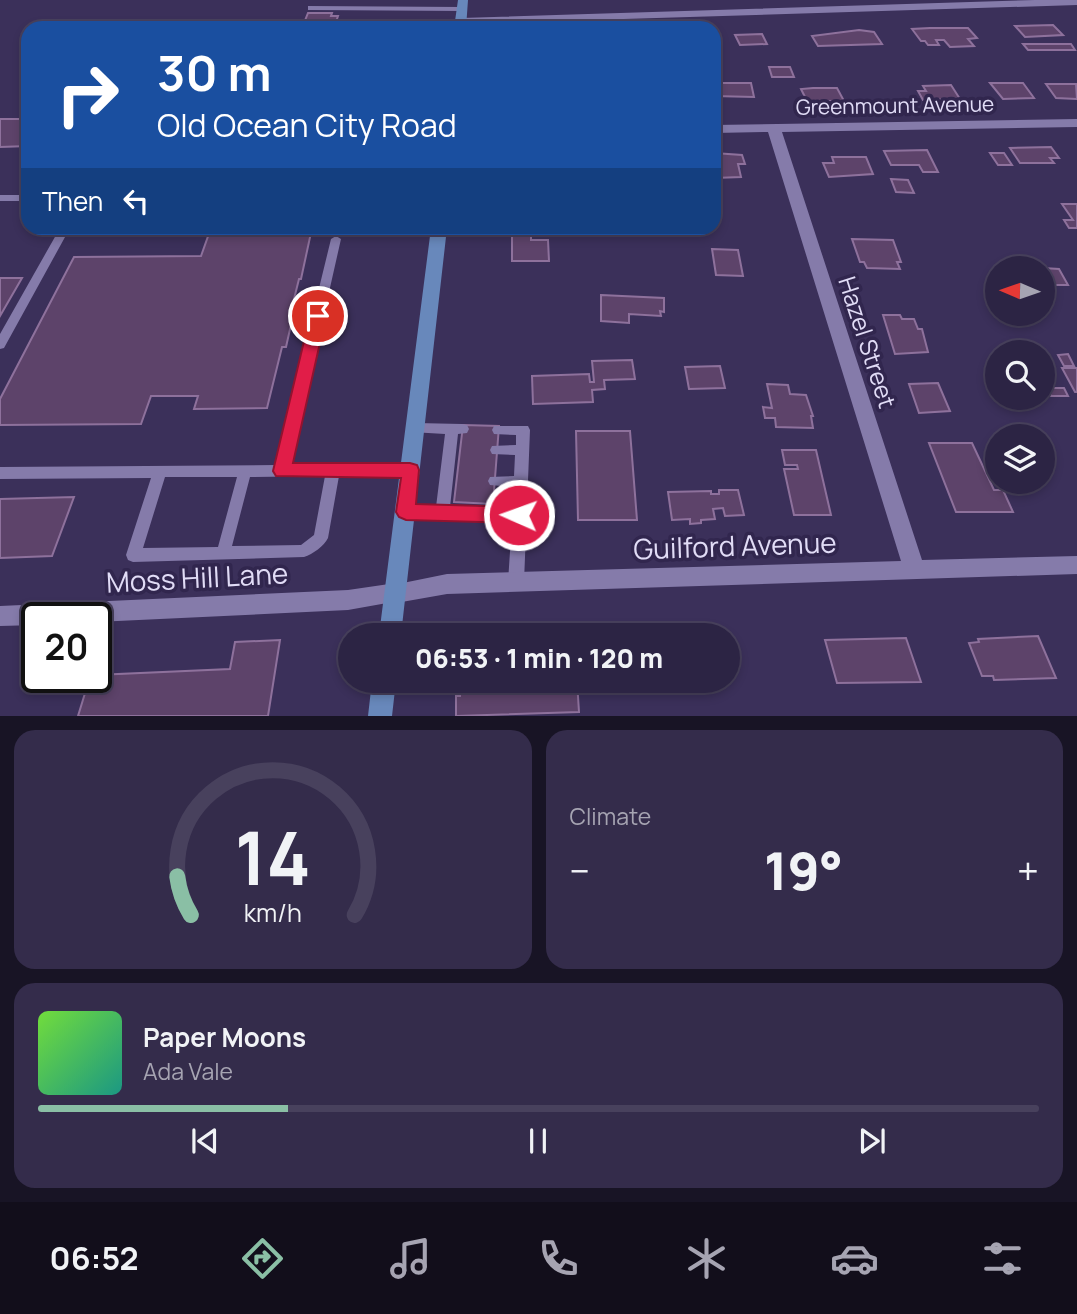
<!DOCTYPE html>
<meta charset="utf-8">
<style>
body{margin:0;font-family:Manrope,sans-serif;background:#342c4b;color:#f1f3f6;height:100vh;display:flex;flex-direction:column;font-size:26px;white-space:nowrap}
*{box-sizing:border-box;margin:0}
p{font-size:23px;color:#a6a4b2}
.icon{flex:none;width:38px;height:38px;fill:none;stroke:currentColor;stroke-width:2;stroke-linecap:round;stroke-linejoin:round}
.map{position:relative;height:716px;overflow:hidden}
.drawer{display:flex;flex-direction:column;gap:14px;padding:14px;background:#181425;flex:1}
.drawer>*{flex:none}
.guide{position:absolute;left:21px;top:21px;width:700px;height:214px;border-radius:21px;box-shadow:0 4px 10px #0003,0 0 0 2px #48415d;background:#1a4fa0;color:#fff;overflow:hidden}
.needle{width:46px;rotate:272deg}
.controls{position:absolute;left:985px;top:256px;display:grid;gap:14px}
.controls a{display:grid;place-items:center;width:70px;height:70px;border-radius:50%;background:#2c2444;box-shadow:0 4px 10px #0003,0 0 0 2px #48415d;font-size:35px}
.speed{position:absolute;left:21px;top:602px;display:flex;gap:14px;font-size:35px;font-weight:700;text-align:center}
.speed>*{display:grid;place-content:center;width:91px;height:91px;border-radius:50%;background:#2c2444;box-shadow:0 4px 10px #0003,0 0 0 2px #48415d;line-height:1}
.speed .limit{border:4px solid #111;border-radius:10px;background:#fff;color:#111}
.pin{position:absolute;display:grid;place-items:center;width:60px;height:60px;color:#fff;margin:-30px;border:4px solid #fff;border-radius:50%;box-shadow:0 2px 7px #0007}
.me{position:absolute;width:77px;margin:-38px;rotate:272deg;stroke-linejoin:round;filter:drop-shadow(0 0 5px #0008)}
.turn{display:flex;align-items:center;gap:24px;height:147px;padding:0 21px;font-size:32px}
.turn .icon{width:91px;height:91px;stroke-width:2.5}
.turn b{display:block;font-size:49px;line-height:60px}
.then{display:flex;align-items:center;height:66px;padding:0 21px;background:#0003;gap:14px;font-size:26px}
.big{font-size:52px;font-weight:800;line-height:1.1}
.drawer .tile{flex:1;display:flex;flex-direction:column;justify-content:center;gap:10px;min-width:0;padding:0 24px;border-radius:21px;background:#342c4b}
.drawer .dial{align-items:center;gap:0}
.dial svg{height:182px;overflow:visible;fill:none;stroke:#48415d;stroke-width:7;stroke-linecap:round;text-anchor:middle}
.dial text{fill:#f1f3f6;stroke:none}
.song{display:flex;align-items:center;gap:21px}
.cover{width:84px;height:84px;border-radius:10px;background:linear-gradient(135deg,hsl(100 70% 55%),hsl(170 70% 35%))}
.played{height:7px;border-radius:4px;background:linear-gradient(90deg,#8abfa5 25%,#48415d 25%)}
.keys{display:flex;justify-content:space-around;direction:ltr}
.heat{display:flex;justify-content:space-between;align-items:center;font-size:38px;direction:ltr}
.drawer .tiles{flex:1;display:grid;gap:14px;grid-template-columns:1fr 1fr}
.tile:last-child{grid-column:span 2}
.trip{position:absolute;left:338px;top:623px;width:402px;height:70px;border-radius:35px;background:#2c2444;box-shadow:0 4px 10px #0003,0 0 0 2px #48415d;font-weight:800;line-height:70px;text-align:center}
.menu{display:flex;height:112px;justify-content:space-around;align-items:center;background:#120e1b;color:#a6a4b2}
.menu .icon{width:49px;height:49px}
.menu .on{color:#8abfa5}
.menu b{font-size:32px;color:#f1f3f6}
.map>svg:first-child{display:block}
.building{fill:#5d436a;stroke:#8e719c;stroke-width:2}
.lines{fill:none;stroke-linecap:round;stroke-linejoin:round}
.service{fill:#857baa;fill-rule:evenodd}
.minor{fill:#857baa;fill-rule:evenodd}
.tertiary{fill:#857baa;fill-rule:evenodd}
.secondary{fill:#6888bb;fill-rule:evenodd}
.route{fill:#e11d48;stroke:#92132f;stroke-width:2}
.labels{text-anchor:middle;dominant-baseline:central;stroke-width:7;stroke-linejoin:round;paint-order:stroke}
.far-street-label{font-size:21px;fill:#e1dcf6;stroke:#31264e}
.street-label{font-size:24px;fill:#e1dcf6;stroke:#31264e}
.near-street-label{font-size:28px;fill:#e1dcf6;stroke:#31264e}
</style>
<div class="map">
<svg width="1077" height="716" viewBox="0 0 1077 716">
<rect width="100%" height="100%" fill="#3b305a"/>
<path class="building" d="M308,13H332L331,16H338L336,22H384L400,26L302,28Z
M1053,25L1063,35L1025,37L1015,26Z
M930,28H968L977,38L968,39L974,46L950,47L944,40H936L939,45H928L925,41H921L912,29Z
M859,30L874,32L882,44L818,46L812,36Z
M762,34L767,44L740,45L735,35Z
M1023,44H1071L1075,50H1028Z
M769,67H790L794,77H772Z
M714,83H751L754,97L714,96Z
M990,83H1023L1034,98L1003,99Z
M1046,84H1076L1077,99L1056,98Z
M951,85L960,99L923,100L918,91H926L923,86Z
M813,88H837L844,101H807L801,89Z
M0,119H28V146L0,147Z
M1051,147L1059,158H1050L1054,163H1020L1010,148Z
M927,150L938,172H923L919,165H891L884,151Z
M714,153L742,155L745,164H738L741,177L714,178Z
M990,153H1004L1012,165H998Z
M832,157H866L873,174L829,177L823,163H834Z
M891,179L908,180L914,193L896,192Z
M1062,204H1077V228H1069L1064,220H1073Z
M211,228H312L301,279H299L292,307H295L286,347H282L267,408L194,409L198,396H151L141,424L0,425V399L74,257L201,256Z
M570,228H596V236H570Z
M512,236H531V240H548L549,261H512Z
M852,239L893,240L901,262H897L900,269L867,268L864,262H860Z
M712,249L738,250L743,276L716,275Z
M1043,268L1059,269L1068,285H1043Z
M0,278H22L0,316Z
M601,295L664,298V312L660,311L661,316L629,314V323L601,321Z
M883,315H900L902,319H914L918,329H922L928,352L895,354Z
M1068,354L1074,366H1064L1058,355Z
M632,360L635,379L604,380L605,389L592,390L593,402L533,404L532,376L589,374L590,382H594L592,361Z
M720,366L725,388L689,389L685,367Z
M1062,368H1077V392H1075Z
M938,383L950,411L919,413L909,384Z
M767,384L788,385L790,394L806,395L813,416H811L813,428L776,427L775,418H765L763,407L772,408Z
M1047,388H1064L1068,396H1051Z
M463,425L499,426L493,504L454,502Z
M576,431H630L637,520H578Z
M929,443H972L994,490H1003L1013,512H956Z
M782,450H816L831,515H794L784,469H798L797,465H785Z
M719,490H738L744,515L725,516L723,508L713,509L715,519L701,520V523L690,524V519L672,520L668,492L711,491V494H719Z
M74,497L52,556L0,558V499Z
M1038,636L1056,678L994,680L993,676H982L969,643L979,642L978,639Z
M906,638L921,682L837,683L825,640Z
M280,640L268,716H78L90,677H96V675L230,669L235,642Z
M461,681H577L579,712L456,716V696H460Z"/>
<g class="lines">
<path class="service" d="M308,6L462,7L466,9L462,11L311,10H308Z
M0,195H28V201H0Z
M60,228H70L4,348L0,349V334Z
M336,236L341,239L290,465L410,464L415,466L417,470L415,474L410,476H339L328,538C324,546 313,554 304,557L133,562L128,560L126,555L151,478L0,479V467L276,465L331,239ZM325,476L314,535L301,545L232,546L250,477ZM165,477H237L218,547L143,548Z
M416,423L462,424L467,425L469,429L467,433L458,434L450,507L512,509L513,487L490,485L488,481L490,477L514,476L515,455L492,454L490,450L492,446L516,445V435L494,434L492,430L494,426H528L530,430L524,582L521,587L516,589L511,587L508,582L512,521L406,518L401,516L399,512L401,508L406,506L436,507L445,434L411,432L409,428L411,424Z"/>
<path class="minor" d="M1035,0H1077V5L461,24L455,21L461,18Z
M1077,119V127L782,132L922,560L1077,556V574L447,594L396,603L388,600L385,593L388,586L447,574L901,561L768,132L714,133V125Z"/>
<path class="tertiary" d="M396,583L404,586L407,593L404,600L348,610L96,622V618H37V625L0,626V606L348,590Z"/>
<path class="secondary" d="M458,0H468L466,28H454Z
M431,228H447L401,635H379Z
M372,681H396L392,716H368Z"/>
</g>
<path class="route" d="M318,311L326,316L293,463H410L417,465L419,470L416,504L519,507L525,509L528,515L525,520L519,523L406,520L399,517L396,512L401,478L276,476L273,471L310,316Z"/>
<g class="labels">
<g class="far-street-label">
<text transform="translate(895 105) rotate(-1)">Greenmount Avenue</text>
</g>
<g class="street-label">
<text transform="translate(868 342) rotate(72)">Hazel Street</text>
</g>
<g class="near-street-label">
<text transform="translate(735 545) rotate(-2)">Guilford Avenue</text>
<text transform="translate(197 577) rotate(-3)">Moss Hill Lane</text>
</g>
</g>
</svg>
<div class="controls">
<a><svg class="needle" viewBox="-14 -14 28 28"><path d="M0-13l5 13h-10z" fill="#e53935"/><path d="M0 13l5-13h-10z" fill="#a6a4b2"/></svg></a>
<a><svg class="icon" aria-label="search" viewBox="0 0 24 24"><circle cx="10" cy="10" r="6"/><path d="M15 15l6 6"/></svg></a>
<a><svg class="icon" aria-label="layers" viewBox="0 0 24 24"><path d="M12 4l9 5-9 5-9-5zM3 14l9 5 9-5"/></svg></a>
</div>
<div class="speed"><div class="limit">20</div></div>
<div class="pin" style="left:318px;top:316px;background:#d93025"><svg class="icon" aria-label="arrive" viewBox="0 0 24 24"><path d="M6 21V4h12l-3 4 3 4H6"/></svg></div>
<svg class="me" style="left:519px;top:515px" viewBox="-20 -20 40 40"><circle r="17" fill="#e11d48" stroke="#fff" stroke-width="3"/><path d="M0-11L8 9 0 5-8 9z" fill="#fff"/></svg>
<div class="trip">06:53 · 1 min · 120 m</div>
<div class="guide">
<div class="turn"><svg class="icon" aria-label="right" viewBox="0 0 24 24"><path d="M7 20v-9h11M14 6l5 5-5 5"/></svg><div><b>30 m</b>Old Ocean City Road</div></div>
<div class="then">Then<svg class="icon" aria-label="left" viewBox="0 0 24 24"><path d="M17 20v-9H6M10 6l-5 5 5 5"/></svg></div>
</div>
</div>
<section class="drawer">
<div class="tiles">
<div class="tile dial"><svg viewBox="0 0 100 80">
<path d="M14 69A42 42 0 1 1 86 69"/>
<path d="M14 69A42 42 0 0 1 8 52" stroke="#8abfa5"/>
<text x="50" y="56" font-size="32" font-weight="700">14</text>
<text x="50" y="72" font-size="11">km/h</text>
</svg></div>
<div class="tile"><p>Climate</p>
<div class="heat"><a>−</a><b class="big">19°</b><a>+</a></div>
</div>
<div class="tile">
<div class="song"><i class="cover"></i><div><b>Paper Moons</b><p>Ada Vale</p></div></div>
<div class="played"></div>
<div class="keys"><svg class="icon" aria-label="previous" viewBox="0 0 24 24"><path d="M18 5L8 12l10 7zM5 5v14"/></svg><svg class="icon" aria-label="pause" viewBox="0 0 24 24"><path d="M8 5v14M16 5v14"/></svg><svg class="icon" aria-label="next" viewBox="0 0 24 24"><path d="M6 5l10 7-10 7zM19 5v14"/></svg></div>
</div>
</div>
</section>
<nav class="menu">
<b>06:52</b>
<svg class="icon on" aria-label="directions" viewBox="0 0 24 24"><path d="M12 3l9 9-9 9-9-9zM9 14v-3h6M13 9l2 2-2 2"/></svg>
<svg class="icon" aria-label="music" viewBox="0 0 24 24"><path d="M9 18V5l10-2v13"/><circle cx="6" cy="18" r="3"/><circle cx="16" cy="16" r="3"/></svg>
<svg class="icon" aria-label="phone" viewBox="0 0 24 24"><path d="M5 4h4l2 5-3 2q2 4 5 5l2-3 5 2v4C11 20 4 13 5 4z"/></svg>
<svg class="icon" aria-label="climate" viewBox="0 0 24 24"><path d="M12 3v18M4 7l16 10M4 17L20 7"/></svg>
<svg class="icon" aria-label="car" viewBox="0 0 24 24"><path d="M5 17H2v-5l4-1 3-4h7l3 4 3 1v5h-3M9 17h6M6 11h13"/><circle cx="7" cy="17" r="2"/><circle cx="17" cy="17" r="2"/></svg>
<svg class="icon" aria-label="filters" viewBox="0 0 24 24"><path d="M4 7h16M4 17h16"/><circle cx="9" cy="7" r="2"/><circle cx="15" cy="17" r="2"/></svg>
</nav>
